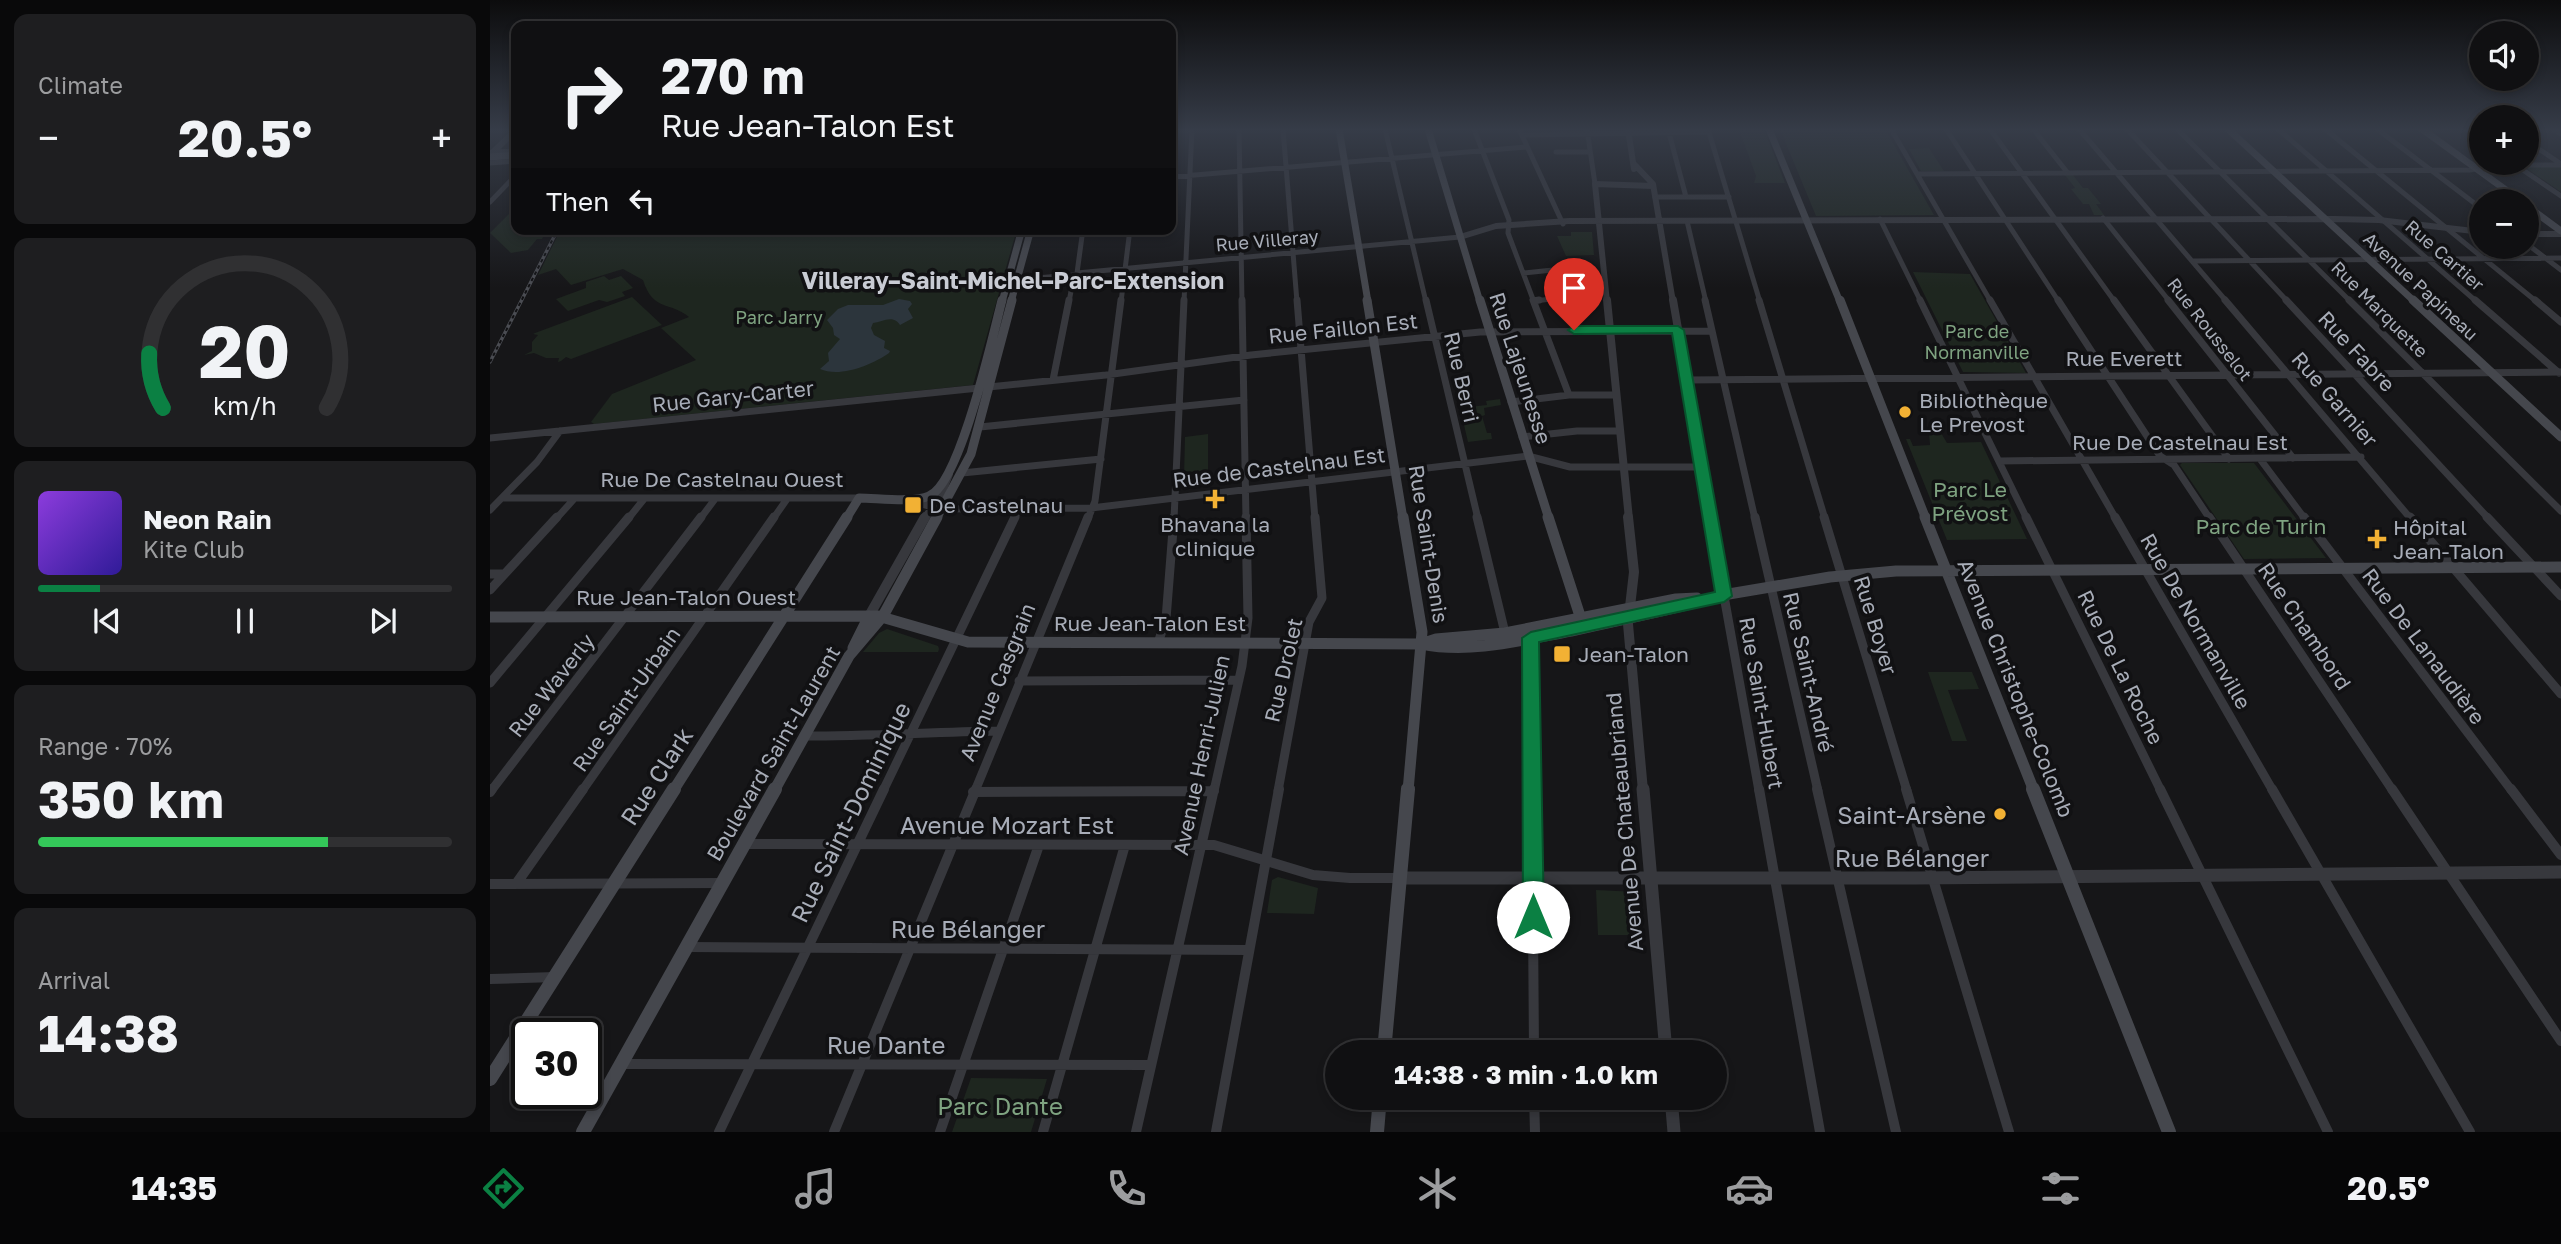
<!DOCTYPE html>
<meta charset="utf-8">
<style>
body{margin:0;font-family:"Golos Text",sans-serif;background:#1e1e20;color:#f1f3f6;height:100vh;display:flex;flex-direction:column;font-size:26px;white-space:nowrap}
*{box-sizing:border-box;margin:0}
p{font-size:23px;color:#9c9d9f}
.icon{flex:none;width:38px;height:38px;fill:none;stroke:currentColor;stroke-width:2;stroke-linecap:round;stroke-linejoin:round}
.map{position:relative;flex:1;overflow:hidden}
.sheet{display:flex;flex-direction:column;gap:14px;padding:14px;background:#09090a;width:490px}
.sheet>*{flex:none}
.guide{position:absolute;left:21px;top:21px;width:665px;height:214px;border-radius:14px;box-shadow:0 4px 10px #0003,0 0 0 2px #303032;background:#101012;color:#f1f3f6;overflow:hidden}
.controls{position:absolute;left:1979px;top:21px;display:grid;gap:14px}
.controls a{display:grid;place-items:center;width:70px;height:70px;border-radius:50%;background:#101012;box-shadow:0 4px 10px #0003,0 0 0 2px #303032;font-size:35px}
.speed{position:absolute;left:21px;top:1018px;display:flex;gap:14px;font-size:35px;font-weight:700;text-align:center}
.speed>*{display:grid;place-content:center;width:91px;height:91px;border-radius:50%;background:#101012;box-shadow:0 4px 10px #0003,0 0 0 2px #303032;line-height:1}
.speed .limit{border:4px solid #111;border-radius:10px;background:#fff;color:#111}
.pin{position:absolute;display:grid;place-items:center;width:60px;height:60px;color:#fff;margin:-72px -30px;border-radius:50% 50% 50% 0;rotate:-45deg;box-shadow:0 0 7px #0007}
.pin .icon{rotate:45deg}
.me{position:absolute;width:77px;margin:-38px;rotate:0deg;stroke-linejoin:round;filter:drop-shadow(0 0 5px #0008)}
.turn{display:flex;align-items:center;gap:24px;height:147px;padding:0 35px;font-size:32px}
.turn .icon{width:91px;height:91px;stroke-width:2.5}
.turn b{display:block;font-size:49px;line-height:60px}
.then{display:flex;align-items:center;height:66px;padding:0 35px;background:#0003;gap:14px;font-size:26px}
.big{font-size:52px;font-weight:700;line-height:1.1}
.sheet .tile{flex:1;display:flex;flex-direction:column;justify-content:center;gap:10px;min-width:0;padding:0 24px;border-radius:14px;background:#1e1e20}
.sheet .dial{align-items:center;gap:0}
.dial svg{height:182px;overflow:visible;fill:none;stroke:#303032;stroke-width:7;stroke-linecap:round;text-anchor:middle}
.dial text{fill:#f1f3f6;stroke:none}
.song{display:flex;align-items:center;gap:21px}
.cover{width:84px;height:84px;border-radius:10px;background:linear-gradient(135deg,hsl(270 70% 55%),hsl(250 70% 35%))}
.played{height:7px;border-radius:4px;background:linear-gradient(90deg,#0b8043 15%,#303032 15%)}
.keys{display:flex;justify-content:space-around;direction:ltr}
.heat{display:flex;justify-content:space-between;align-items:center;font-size:38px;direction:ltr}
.charge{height:10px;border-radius:5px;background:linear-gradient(90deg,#34c759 70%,#303032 0)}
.trip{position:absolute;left:835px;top:1040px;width:402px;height:70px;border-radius:35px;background:#101012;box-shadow:0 4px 10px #0003,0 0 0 2px #303032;font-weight:700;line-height:70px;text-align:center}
.tabs{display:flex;height:112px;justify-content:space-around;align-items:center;background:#060607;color:#9c9d9f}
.tabs .icon{width:49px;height:49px}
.tabs .active{color:#0b8043}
.tabs b{font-size:32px;color:#f1f3f6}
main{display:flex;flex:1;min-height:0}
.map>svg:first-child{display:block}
.green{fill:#1e261f}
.water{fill:#2c353c}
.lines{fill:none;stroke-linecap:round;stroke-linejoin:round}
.minor-far3{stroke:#37383d;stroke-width:5}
.minor-far2{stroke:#37383d;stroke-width:7}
.minor-far1{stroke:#37383d;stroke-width:9}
.minor{stroke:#37383d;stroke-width:10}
.tertiary-far3{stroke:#37383d;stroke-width:6}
.tertiary-far2{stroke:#37383d;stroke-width:8}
.tertiary-far1{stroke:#37383d;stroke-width:10}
.tertiary{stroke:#37383d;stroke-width:13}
.secondary-far3{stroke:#45474d;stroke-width:7}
.secondary-far2{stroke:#45474d;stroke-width:9}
.secondary-far1{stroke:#45474d;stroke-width:11}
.secondary{stroke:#45474d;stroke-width:14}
.rail-casing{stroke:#4a4c52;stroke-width:3.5}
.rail{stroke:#111113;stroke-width:2;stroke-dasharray:3.5;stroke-linecap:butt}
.route{fill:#0b8043;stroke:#07532c;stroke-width:2}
.poi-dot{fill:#f2b134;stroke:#111113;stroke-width:2.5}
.labels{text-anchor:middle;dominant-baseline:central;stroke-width:7;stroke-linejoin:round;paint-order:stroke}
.far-street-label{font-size:18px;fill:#a8adb8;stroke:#111113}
.far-park-label{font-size:18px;fill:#7fa381;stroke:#111113}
.street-label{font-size:21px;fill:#a8adb8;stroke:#111113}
.poi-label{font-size:21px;fill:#a8adb8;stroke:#111113;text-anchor:start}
.park-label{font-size:21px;fill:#7fa381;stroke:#111113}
.far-district-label{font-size:23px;font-weight:bold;fill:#c9ccd4;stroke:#111113}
.near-street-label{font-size:24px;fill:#a8adb8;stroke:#111113}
.near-poi-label{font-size:24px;fill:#a8adb8;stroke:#111113;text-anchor:end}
.near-park-label{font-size:24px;fill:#7fa381;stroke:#111113}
</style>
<main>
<section class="sheet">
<div class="tile"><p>Climate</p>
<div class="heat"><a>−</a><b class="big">20.5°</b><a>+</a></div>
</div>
<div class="tile dial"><svg viewBox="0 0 100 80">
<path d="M14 69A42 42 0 1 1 86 69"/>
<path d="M14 69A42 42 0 0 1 8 45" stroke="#0b8043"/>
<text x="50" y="56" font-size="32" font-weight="700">20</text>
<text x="50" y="72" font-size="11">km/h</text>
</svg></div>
<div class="tile">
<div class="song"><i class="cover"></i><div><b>Neon Rain</b><p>Kite Club</p></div></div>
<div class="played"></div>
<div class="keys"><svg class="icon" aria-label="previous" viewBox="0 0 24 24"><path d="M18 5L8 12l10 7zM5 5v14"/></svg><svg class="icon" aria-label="pause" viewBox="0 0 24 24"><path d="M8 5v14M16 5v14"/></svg><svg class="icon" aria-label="next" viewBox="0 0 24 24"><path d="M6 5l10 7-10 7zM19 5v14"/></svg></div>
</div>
<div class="tile"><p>Range · 70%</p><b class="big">350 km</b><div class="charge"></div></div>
<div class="tile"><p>Arrival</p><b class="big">14:38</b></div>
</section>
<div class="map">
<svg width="2071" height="1132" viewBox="0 0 2071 1132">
<rect width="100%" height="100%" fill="#161618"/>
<path class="green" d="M1249,129H1274L1295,183H1264L1266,176Z
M1290,129H1395L1444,215L1326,216Z
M1439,148L1454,171H1431L1419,149Z
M2035,167H2071V192L2036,168Z
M1575,175H1583L1593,188H1598L1611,204H1606L1614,215H1604L1599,204H1593L1581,189L1585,188Z
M26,207V229H57L52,239H47L38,250L21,253L0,233Z
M71,229H527L483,385L104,424L101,422L122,394L206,360L171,328L199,317C180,301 163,312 153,280L133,269L81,285L66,269L48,275Z
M1081,232H1102L1104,255L1076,256L1067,236H1081Z
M1423,272L1480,274L1536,373L1473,372Z
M114,276L119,280L131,276L143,288L132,292L135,296L117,302L109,300L78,311L66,299L96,288V282Z
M142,297L172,325L81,359L76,357L71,361L68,362L69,358H56L44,353L34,355L42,351V342L48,335L43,334L45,333Z
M1010,399L1011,405L994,408L995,415L992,416L997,433H1001L1002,439L978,442L970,408L997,405L996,401Z
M1439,433H1451L1457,443L1491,442L1537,539L1457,540L1416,439H1420L1423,446L1440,445Z
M718,434V474L694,477L695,437Z
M1692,463H1764L1836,558L1754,559L1690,465Z
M397,629L448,646L449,649L448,652H373L389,633Z
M1438,672H1482L1489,689L1458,690L1477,741H1462Z
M788,877L828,888L824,914L777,913L782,880Z
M1106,890L1147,892L1153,935H1108Z
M481,1078L557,1079L541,1132H462Z"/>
<path class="water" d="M409,299L420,301L422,304L418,309L423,318L410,325C403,314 392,322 383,323L381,328L384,335L395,341L394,348L400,351L399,353C382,365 350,378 330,369L339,361L338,353L350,339L344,335L343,328L337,320L348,309L358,305H393Z"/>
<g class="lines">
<path class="minor-far3" d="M749,129L752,302
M793,129L807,302
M895,129L936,302
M984,129L1019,220L1018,233L1044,302
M1029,129L1073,224
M1097,129L1105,184
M1178,129L1196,197
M1218,129L1270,302
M1401,129L1501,302
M1456,129L1569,302
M1500,129L1625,302
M1543,129L1577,172
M1589,129L1737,302
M1637,129L1798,302
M1687,129L1861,302
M1788,129L1987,302
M1835,129L2047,302
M1887,129L1992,209
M1975,129L1992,140
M2063,129L2071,134
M1032,135L1219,132
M2037,141L2071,164
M2,152L26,151
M1066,152H1100
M0,163L26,161
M2027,166L2071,196
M1427,174L1980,170L2007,165H2071
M681,177L1037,147
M1165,197H1239
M0,202L26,175
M1613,218L1680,302
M1390,219L1431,302
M1197,221L1216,302
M593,229L587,273L970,237
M2037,244L2071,270
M1702,261L2071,258
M1033,273L1082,268
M520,280L584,275L579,302
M1044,301L1079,297
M631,302L640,229
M694,302L702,129"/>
<path class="minor-far2" d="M752,300L756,519
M807,300L825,519
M936,300L988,519
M1043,300L1079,395
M1215,300L1265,519
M1269,300L1335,519
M1430,300L1537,519
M1500,300L1626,519
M1568,300L1670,456L1684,465L1720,519
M1624,300L1739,459
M1678,300L1803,458
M1735,300L1921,519
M1796,300L1999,519
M1859,300L2071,511
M1985,300L2069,373
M2045,300L2071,322
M1044,301L1049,300
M563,380L579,300
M1197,380L2071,372
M1021,402L1079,395H1126
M490,427L754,400
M1032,437L1087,431H1130
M0,438L616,375L761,355L990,332L1222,331
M1770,459L1815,519
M1509,461L1871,457
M472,473L611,459
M12,498H369
M452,509L601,508L1038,456L1080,467H1212
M0,510L47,462L70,431
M66,519L84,499
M138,519L154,499
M210,519L225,499
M283,519L297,499
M524,519L529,509
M598,519L605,501L631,300
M684,519L694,300"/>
<path class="minor-far1" d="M987,517L1015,633
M1265,517L1328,791
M1334,517L1417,791
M1536,517L1671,791
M1625,517L1783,791
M1719,517L1903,791
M1814,517L2022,791
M1920,517L2071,694
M1997,517L2071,596
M0,574H14
M0,590L67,517
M1234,596L1269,791
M1041,638L1042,791
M668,643L676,619L684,517
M529,681L749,680
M0,683L139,517
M315,736C380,736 443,732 508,731
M1,791L211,517
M92,791L284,517
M393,791L525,517
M485,791L598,517
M724,791L752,666L758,618L756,517
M788,791L819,622L832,598L825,517"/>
<path class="minor" d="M1042,789L1044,1052
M1269,789L1330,1132
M1327,789L1406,1132
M1416,789L1519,1132
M1670,789L1838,1132
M1782,789L1980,1132
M1902,789L2071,1041
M2021,789L2071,855
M0,792L2,789
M483,792L724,791
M255,844L724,845L823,875L860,878H909
M0,884L233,883
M26,884L93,789
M197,947L759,950
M0,979L65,977
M131,1064L661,1065
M1044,1097L1045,1132
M229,1132L394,789
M344,1132L486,789
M450,1132L549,845
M553,1132L635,845
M646,1132L724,789
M726,1132L789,789"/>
<path class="tertiary-far3" d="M1138,129L1144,169
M0,155L26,130
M1144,164L1163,184L1183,302
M2037,234H2071
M970,237L1006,226L1079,221L1844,219L1889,220L1992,232
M1117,302L1105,184L1163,186"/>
<path class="tertiary-far2" d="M1117,300L1139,519
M1183,300L1221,519
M415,499L448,508
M434,519L449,500L459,474"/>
<path class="tertiary-far1" d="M1138,517L1144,572L1138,624L1153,791
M1220,517L1234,596
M379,616L435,517"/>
<path class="tertiary" d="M1153,789L1176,1052
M909,878H1425L2071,872
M1181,1097L1184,1132"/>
<path class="secondary-far3" d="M849,129L878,302
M938,129L990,302
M1279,129L1350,302
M1738,129L1925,302
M1932,129L2031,201
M0,157L26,155
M2037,206L2071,231
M512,302L532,229
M521,302L541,229"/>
<path class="secondary-far2" d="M877,300L913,519
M990,300L1059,519
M1350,300L1436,519
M1923,300L2071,437
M356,519L369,498C387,498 424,503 439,496C470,484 503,335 512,300
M446,519L481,454L522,300"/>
<path class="secondary-far1" d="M913,517L932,632L918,791
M1058,517L1091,619
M1435,517L1544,791
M1227,596L1340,577L1406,571L2071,567
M0,617L388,616L478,642L931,644C981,654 1032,640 1081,631C1132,620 1183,609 1234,596
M931,644L946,639L1015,633L1186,599L1207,598
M363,648L379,616
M183,791L357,517
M284,791L359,656L393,616L447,517"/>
<path class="secondary" d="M1543,789L1679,1132
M894,1052L918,789
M0,1079L184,789
M93,1132L285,789
M887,1132L890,1097"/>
<g class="rail-casing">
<path id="rail" d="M0,362L68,229"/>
</g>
<use href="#rail" class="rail"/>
</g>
<linearGradient id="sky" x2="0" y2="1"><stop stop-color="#0c0c0d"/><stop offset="0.45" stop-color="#363c48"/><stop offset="1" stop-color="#363c48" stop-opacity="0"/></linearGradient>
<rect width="2071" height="288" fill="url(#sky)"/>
<path class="route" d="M1188,326L1194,330L1242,596L1234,602L1049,642L1054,917L1051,923L1043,926L1036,923L1033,917L1032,638L1041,632L1225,592L1182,333L1084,334L1078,330L1084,326Z"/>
<g class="poi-dot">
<circle cx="1415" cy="412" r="7"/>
<path d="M721.5 488.5h7v7h7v7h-7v7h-7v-7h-7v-7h7z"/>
<rect x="414" y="496" width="18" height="18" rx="3.5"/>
<path d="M1883.5 528.5h7v7h7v7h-7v7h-7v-7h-7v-7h7z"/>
<rect x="1063" y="645" width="18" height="18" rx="3.5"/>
<circle cx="1510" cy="814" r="7"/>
</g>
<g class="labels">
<g class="far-street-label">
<text transform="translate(777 240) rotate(-5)">Rue Villeray</text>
<text transform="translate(1955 255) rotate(41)">Rue Cartier</text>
<text transform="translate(1931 286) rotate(43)">Avenue Papineau</text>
<text transform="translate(1890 309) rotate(45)">Rue Marquette</text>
<text transform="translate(1720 329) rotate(52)">Rue Rousselot</text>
</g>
<g class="far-park-label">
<text x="289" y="317">Parc Jarry</text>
<text x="1487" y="331">Parc de<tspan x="1487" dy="21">Normanville</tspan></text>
</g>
<g class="street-label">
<text transform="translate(853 328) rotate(-6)">Rue Faillon Est</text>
<text transform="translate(1867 351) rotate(47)">Rue Fabre</text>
<text x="1634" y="358">Rue Everett</text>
<text transform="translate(1031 368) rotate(72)">Rue Lajeunesse</text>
<text transform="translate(972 377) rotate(77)">Rue Berri</text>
<text transform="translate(243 396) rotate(-6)">Rue Gary-Carter</text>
<text transform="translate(1845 399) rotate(49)">Rue Garnier</text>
<text x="1690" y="442">Rue De Castelnau Est</text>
<text transform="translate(789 467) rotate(-7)">Rue de Castelnau Est</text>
<text x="232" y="479">Rue De Castelnau Ouest</text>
<text transform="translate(939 544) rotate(81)">Rue Saint-Denis</text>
<text x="196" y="597">Rue Jean-Talon Ouest</text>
<text transform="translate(1706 621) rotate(60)">Rue De Normanville</text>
<text x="660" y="623">Rue Jean-Talon Est</text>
<text transform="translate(1386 625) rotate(73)">Rue Boyer</text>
<text transform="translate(1815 626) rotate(56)">Rue Chambord</text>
<text transform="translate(1934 646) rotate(53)">Rue De Lanaudière</text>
<text transform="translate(1631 667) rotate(64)">Rue De La Roche</text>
<text transform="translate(793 670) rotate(-77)">Rue Drolet</text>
<text transform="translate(1319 672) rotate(77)">Rue Saint-André</text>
<text transform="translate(507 682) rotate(-68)">Avenue Casgrain</text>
<text transform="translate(61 685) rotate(-52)">Rue Waverly</text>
<text transform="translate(1526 688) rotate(68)">Avenue Christophe-Colomb</text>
<text transform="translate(136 699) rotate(-55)">Rue Saint-Urbain</text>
<text transform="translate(1272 703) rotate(80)">Rue Saint-Hubert</text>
<text transform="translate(283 753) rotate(-60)">Boulevard Saint-Laurent</text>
<text transform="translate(711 755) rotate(-78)">Avenue Henri-Julien</text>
<text transform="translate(1134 822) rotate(-95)">Avenue De Chateaubriand</text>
</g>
<g class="poi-label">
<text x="1429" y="400">Bibliothèque<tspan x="1429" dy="24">Le Prevost</tspan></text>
<text x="439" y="505">De Castelnau</text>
<text x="725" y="524" text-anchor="middle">Bhavana la<tspan x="725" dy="24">clinique</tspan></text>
<text x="1903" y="527">Hôpital<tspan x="1903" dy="24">Jean-Talon</tspan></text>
<text x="1088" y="654">Jean-Talon</text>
</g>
<g class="park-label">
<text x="1480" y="489">Parc Le<tspan x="1480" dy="24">Prévost</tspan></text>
<text x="1771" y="526">Parc de Turin</text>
</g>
<g class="far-district-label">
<text x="523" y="280">Villeray–Saint-Michel–Parc-Extension</text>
</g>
<g class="near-street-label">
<text transform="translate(166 776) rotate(-57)">Rue Clark</text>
<text transform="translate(360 812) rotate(-64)">Rue Saint-Dominique</text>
<text x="517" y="824">Avenue Mozart Est</text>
<text x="1422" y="857">Rue Bélanger</text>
<text x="478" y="928">Rue Bélanger</text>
<text x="396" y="1044">Rue Dante</text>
</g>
<g class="near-poi-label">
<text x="1496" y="814">Saint-Arsène</text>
</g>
<g class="near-park-label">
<text x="510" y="1105">Parc Dante</text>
</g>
</g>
</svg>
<div class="controls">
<a><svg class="icon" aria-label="sound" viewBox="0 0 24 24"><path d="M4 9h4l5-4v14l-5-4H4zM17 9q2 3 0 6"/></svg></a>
<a>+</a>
<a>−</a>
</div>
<div class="speed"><div class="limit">30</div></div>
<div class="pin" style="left:1084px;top:330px;background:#d93025"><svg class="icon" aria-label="arrive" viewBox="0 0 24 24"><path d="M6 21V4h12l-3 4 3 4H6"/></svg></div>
<svg class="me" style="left:1043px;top:917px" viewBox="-20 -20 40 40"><circle r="19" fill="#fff"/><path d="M0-13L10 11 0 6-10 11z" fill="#0b8043"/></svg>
<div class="trip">14:38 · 3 min · 1.0 km</div>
<div class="guide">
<div class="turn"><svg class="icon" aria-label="right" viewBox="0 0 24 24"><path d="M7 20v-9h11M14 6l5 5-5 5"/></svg><div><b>270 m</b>Rue Jean-Talon Est</div></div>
<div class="then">Then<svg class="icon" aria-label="left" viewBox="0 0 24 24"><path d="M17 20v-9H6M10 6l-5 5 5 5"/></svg></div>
</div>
</div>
</main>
<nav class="tabs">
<b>14:35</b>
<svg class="icon active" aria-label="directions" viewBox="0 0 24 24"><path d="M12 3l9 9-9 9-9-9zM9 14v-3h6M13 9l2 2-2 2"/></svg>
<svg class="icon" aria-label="music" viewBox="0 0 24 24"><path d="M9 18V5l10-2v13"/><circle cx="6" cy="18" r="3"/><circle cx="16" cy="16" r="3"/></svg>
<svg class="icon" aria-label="phone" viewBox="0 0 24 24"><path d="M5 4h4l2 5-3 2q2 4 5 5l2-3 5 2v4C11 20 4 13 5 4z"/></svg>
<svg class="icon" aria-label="climate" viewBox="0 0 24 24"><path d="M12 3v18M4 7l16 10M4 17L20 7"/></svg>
<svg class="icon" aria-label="car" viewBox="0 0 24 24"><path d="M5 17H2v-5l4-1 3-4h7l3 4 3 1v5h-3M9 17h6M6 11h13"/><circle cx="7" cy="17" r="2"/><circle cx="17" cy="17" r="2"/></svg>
<svg class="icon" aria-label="filters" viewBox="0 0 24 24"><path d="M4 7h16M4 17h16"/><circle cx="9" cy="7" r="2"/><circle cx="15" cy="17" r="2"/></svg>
<b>20.5°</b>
</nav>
